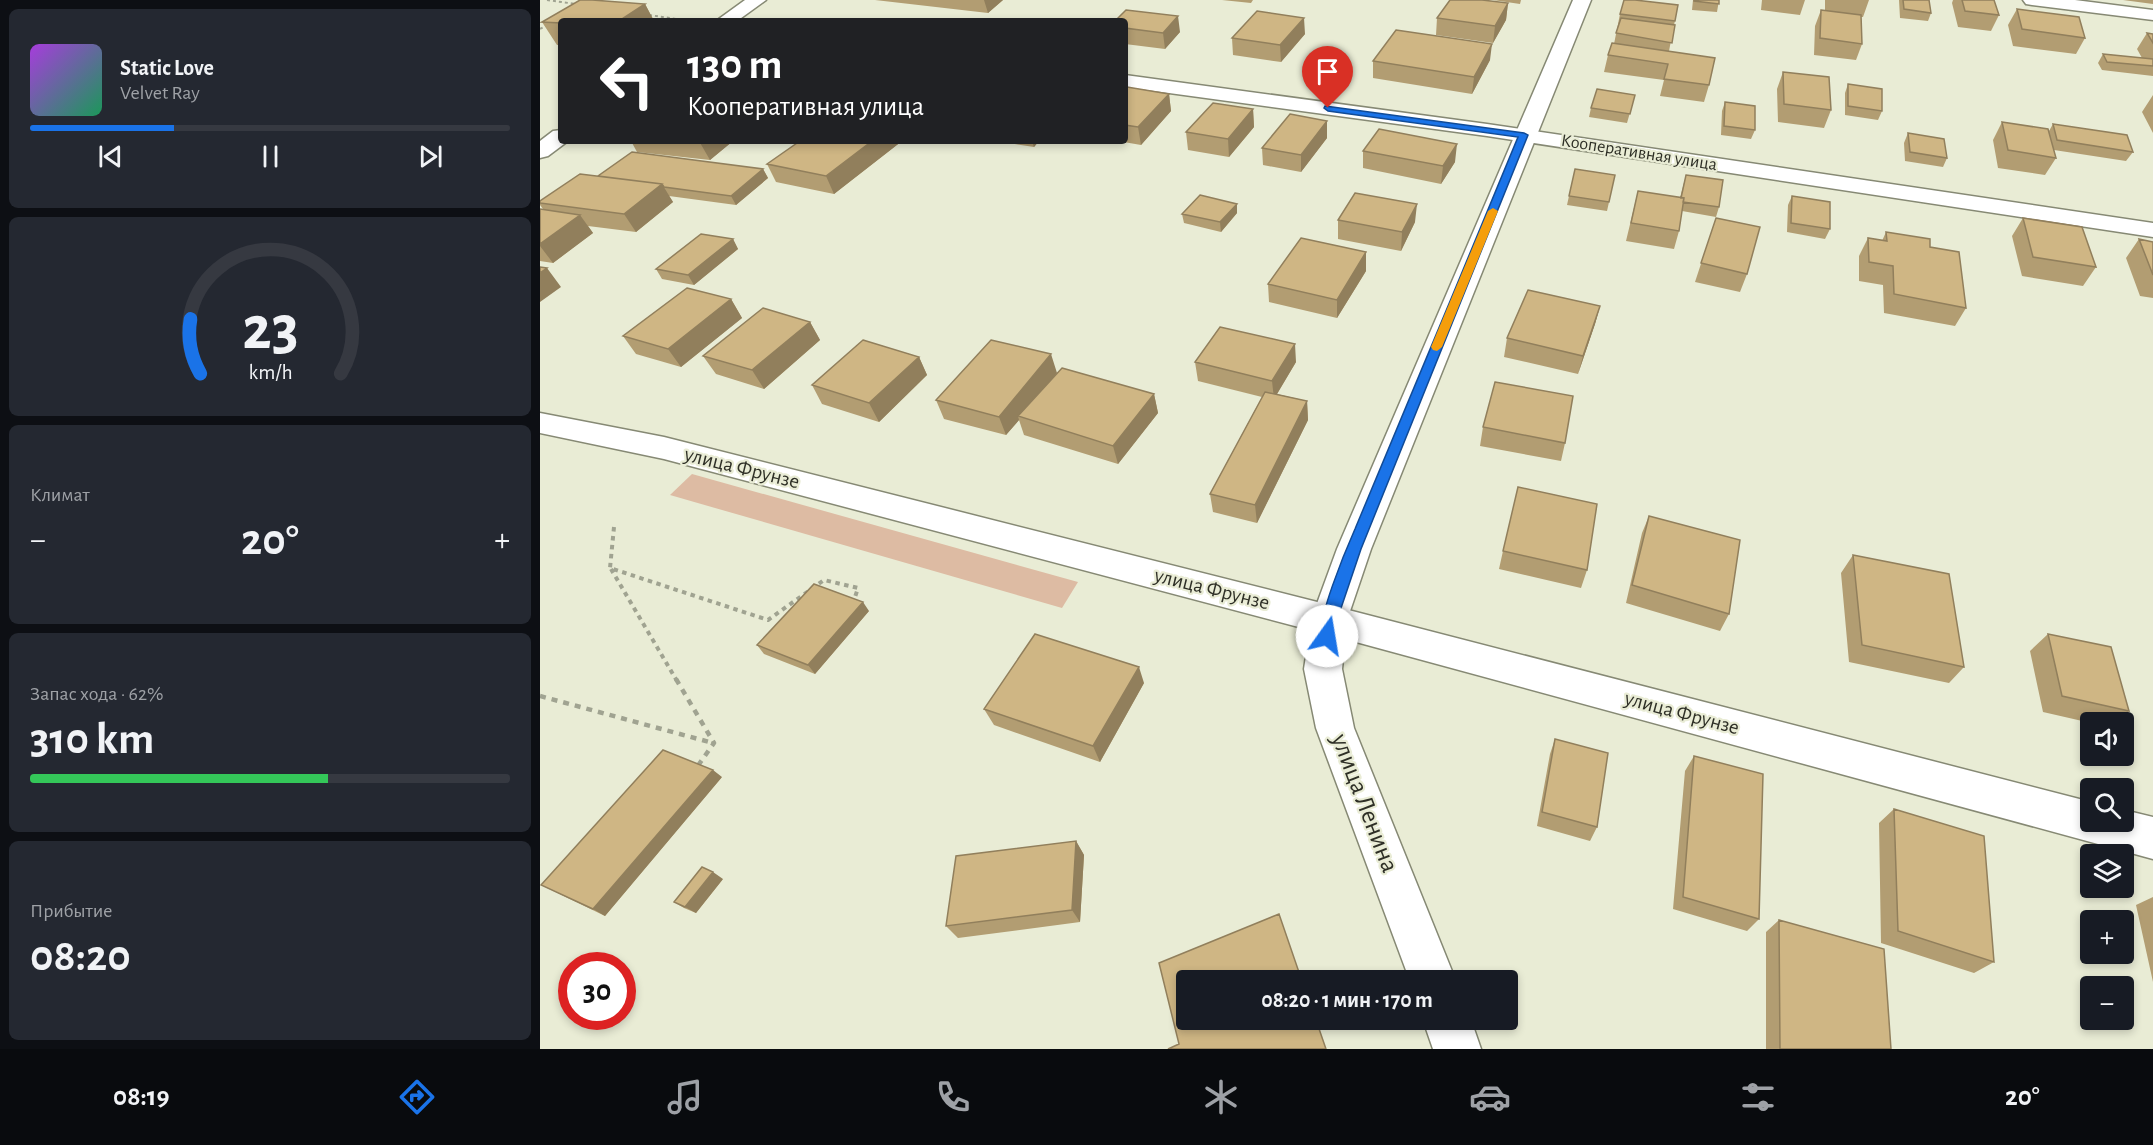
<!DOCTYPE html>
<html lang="ru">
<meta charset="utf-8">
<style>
body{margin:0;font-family:"Alegreya Sans",sans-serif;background:#242831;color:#f1f3f6;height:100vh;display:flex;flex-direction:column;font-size:22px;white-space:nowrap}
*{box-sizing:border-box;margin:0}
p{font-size:20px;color:#9ea1a6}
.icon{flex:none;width:33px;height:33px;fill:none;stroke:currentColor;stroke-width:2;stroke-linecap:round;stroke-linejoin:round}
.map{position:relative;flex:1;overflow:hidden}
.sheet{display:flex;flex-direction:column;gap:9px;padding:9px;background:#0d0f14;width:540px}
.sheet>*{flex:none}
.top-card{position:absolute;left:18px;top:18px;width:570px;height:126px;border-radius:6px;box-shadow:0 3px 9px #0003;background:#202124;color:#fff;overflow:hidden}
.buttons{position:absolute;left:1540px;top:712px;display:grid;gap:12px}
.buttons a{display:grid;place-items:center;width:54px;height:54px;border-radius:6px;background:#171b24;box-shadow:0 3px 9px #0003;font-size:30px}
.speed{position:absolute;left:18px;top:952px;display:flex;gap:12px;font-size:30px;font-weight:700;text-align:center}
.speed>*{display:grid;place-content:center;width:78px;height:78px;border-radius:50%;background:#171b24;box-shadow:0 3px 9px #0003;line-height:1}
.speed .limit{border:9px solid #d22;background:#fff;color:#111}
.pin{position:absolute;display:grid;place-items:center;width:51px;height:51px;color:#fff;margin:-62px -26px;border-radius:50% 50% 50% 0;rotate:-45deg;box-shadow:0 0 6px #0007}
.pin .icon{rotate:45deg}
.me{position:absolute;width:66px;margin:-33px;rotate:13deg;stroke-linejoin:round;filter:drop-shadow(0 0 4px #0008)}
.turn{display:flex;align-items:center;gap:21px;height:126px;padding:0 30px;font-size:27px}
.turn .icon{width:78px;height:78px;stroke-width:2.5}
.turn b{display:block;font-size:42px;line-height:51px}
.big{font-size:45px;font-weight:700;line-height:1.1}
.sheet .tile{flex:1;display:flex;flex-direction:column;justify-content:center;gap:9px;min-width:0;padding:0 21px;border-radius:9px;background:#242831}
.sheet .dial{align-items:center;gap:0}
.dial svg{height:156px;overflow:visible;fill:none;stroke:#363941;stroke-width:7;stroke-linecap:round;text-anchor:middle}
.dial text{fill:#f1f3f6;stroke:none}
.song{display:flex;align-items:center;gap:18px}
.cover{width:72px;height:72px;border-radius:9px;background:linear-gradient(135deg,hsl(280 70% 55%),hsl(150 70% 35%))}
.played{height:6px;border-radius:3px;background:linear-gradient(90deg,#1a73e8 30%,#363941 30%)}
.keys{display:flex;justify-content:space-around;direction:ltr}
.heat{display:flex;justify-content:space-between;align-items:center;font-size:33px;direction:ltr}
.charge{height:9px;border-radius:4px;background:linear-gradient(90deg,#34c759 62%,#363941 0)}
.trip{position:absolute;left:636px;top:970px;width:342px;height:60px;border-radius:6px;background:#171b24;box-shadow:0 3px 9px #0003;font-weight:700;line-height:60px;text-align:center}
.tabs{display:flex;height:96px;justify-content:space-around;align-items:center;background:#090b0e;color:#9ea1a6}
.tabs .icon{width:42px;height:42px}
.tabs .selected{color:#1a73e8}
.tabs b{font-size:27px;color:#f1f3f6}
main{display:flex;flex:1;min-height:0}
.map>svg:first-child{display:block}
.green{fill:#ddbba3}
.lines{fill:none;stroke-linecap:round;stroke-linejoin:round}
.minor-casing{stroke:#868974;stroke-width:3}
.tertiary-casing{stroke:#868974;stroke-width:3}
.path-far2{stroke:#a0a391;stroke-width:2;stroke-dasharray:3 3;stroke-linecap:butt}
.path-far1{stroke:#a0a391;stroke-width:4;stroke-dasharray:4.5 4.5;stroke-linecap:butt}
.path{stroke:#a0a391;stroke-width:4.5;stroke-dasharray:6 6;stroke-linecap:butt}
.minor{fill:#fff;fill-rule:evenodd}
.tertiary{fill:#fff;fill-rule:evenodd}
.wall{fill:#b29d72}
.shaded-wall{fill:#917f5c}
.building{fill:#cfb684;stroke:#917f5c;stroke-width:1.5}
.route{fill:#1a73e8;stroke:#114b97;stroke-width:1.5}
.slow{fill:#f59e0b}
.labels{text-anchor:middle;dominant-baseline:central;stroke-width:4.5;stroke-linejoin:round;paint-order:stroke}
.far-street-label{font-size:18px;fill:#2e2f26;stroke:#e9ecd5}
.street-label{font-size:21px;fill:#2e2f26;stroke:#e9ecd5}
.near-street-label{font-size:26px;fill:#2e2f26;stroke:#e9ecd5}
</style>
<main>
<section class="sheet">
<div class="tile">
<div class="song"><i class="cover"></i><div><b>Static Love</b><p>Velvet Ray</p></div></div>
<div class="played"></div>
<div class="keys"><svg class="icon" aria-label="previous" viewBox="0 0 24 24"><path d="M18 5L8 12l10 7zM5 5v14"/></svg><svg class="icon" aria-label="pause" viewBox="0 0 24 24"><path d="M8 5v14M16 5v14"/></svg><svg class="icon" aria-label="next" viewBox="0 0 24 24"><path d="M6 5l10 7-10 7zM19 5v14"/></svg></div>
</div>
<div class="tile dial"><svg viewBox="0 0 100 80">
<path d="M14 69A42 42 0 1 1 86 69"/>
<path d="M14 69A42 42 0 0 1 9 41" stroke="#1a73e8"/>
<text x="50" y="56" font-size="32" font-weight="700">23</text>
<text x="50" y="72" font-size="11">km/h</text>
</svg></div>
<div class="tile"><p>Климат</p>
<div class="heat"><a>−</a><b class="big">20°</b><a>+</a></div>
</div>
<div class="tile"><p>Запас хода · 62%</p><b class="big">310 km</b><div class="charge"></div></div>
<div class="tile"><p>Прибытие</p><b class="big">08:20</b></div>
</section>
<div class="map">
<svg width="1613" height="1049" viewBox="0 0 1613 1049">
<rect width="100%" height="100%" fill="#e9ecd5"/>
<path class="green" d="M152,474L538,582L522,608L130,495Z"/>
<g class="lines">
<g class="minor-casing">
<path id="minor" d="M1483,0H1535L1613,10V20L1492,5L1486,4Z
M585,75L947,124L1613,223V237L947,136L585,87Z
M0,413L124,437L789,605L1551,802V822H1584V810L1613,817V859L805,639L802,669L814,728L916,981H870L776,728L764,669L770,630L124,459L0,433Z
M883,1020H931L941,1049H893Z"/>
</g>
<g class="tertiary-casing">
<path id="tertiary" d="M205,0H226L197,21H176Z
M1033,0H1051L831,549L807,620L802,631L789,635L776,631L771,620L797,549Z
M21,130V141H28L8,156L0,158V141L13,131Z"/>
</g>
<path class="path-far2" d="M7,0L36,4
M109,15L150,21
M0,29L7,25"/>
<path class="path-far1" d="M74,527L70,568L228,620L284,580L318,588L313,603
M71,569L137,681"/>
<path class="path" d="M136,679L174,743L157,767
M0,696L173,743"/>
<use href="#minor" class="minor"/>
<use href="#tertiary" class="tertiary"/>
</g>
<path class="wall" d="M335,0H463L448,13Z
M682,0H713L711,3Z
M953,0H981L980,4Z
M1153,0H1179L1177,12L1152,10Z
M1222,0H1265L1260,15L1221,10Z
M1285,0H1329L1323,17H1321L1322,44L1316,60L1274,55L1275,26L1281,10L1285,11Z
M1359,0H1389L1391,13L1388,21L1360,18Z
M1413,0H1454L1459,15L1451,31L1418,27L1412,3Z
M1583,0H1613V4Z
M968,3L966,20L953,43L896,35L897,18Z
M105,4L114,21H21V45H17L2,22Z
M1138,5L1129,51L1169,85L1164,102L1120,96L1124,80L1064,72L1068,55L1074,44L1080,14Z
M1477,9L1545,38L1536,54L1473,46L1468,25Z
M585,21L640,32L625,49L585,44Z
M1607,33L1613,34V76L1562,70L1558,63L1563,54L1602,58L1597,49Z
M765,34L741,62L693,55L692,38Z
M950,60L932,94L833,78V61Z
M1243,72L1291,110L1284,128L1238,122L1237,89Z
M1308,84L1342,111L1338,120L1305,115V93Z
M585,89L629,94L631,111L601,145L578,141H585Z
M1095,95L1087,123L1049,117L1051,108Z
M1613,95V133L1602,112Z
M1185,102L1215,130L1211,139L1181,135L1182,111Z
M713,109L714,127L689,157L648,150L646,132Z
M787,121V138L761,172L723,165L722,148Z
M1462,122L1509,131L1513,124L1593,152L1586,161L1514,150L1516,158L1505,175L1458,168L1453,140Z
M1368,133L1407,158L1403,167L1365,161L1364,143Z
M91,141H193L170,160L97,152Z
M362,141L294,194L236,182L227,164Z
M454,141H499L494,147Z
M823,151L915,162L901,184L823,168Z
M223,169L228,178L196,205L129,196L133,202L96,232L48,226L53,233L13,263L0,261V209H3L0,205V201L58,176Z
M1035,169L1069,202L1067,211L1027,205Z
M1146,175L1179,207L1176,217L1142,211L1139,231L1134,249L1086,241L1098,191L1140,198Z
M1252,196L1290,229L1285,239L1247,232L1248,205Z
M697,204V213L681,232L644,223L642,214Z
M1176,218L1207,274L1200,292L1155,282Z
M1483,218L1556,267L1543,286L1482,276L1472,236Z
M798,220L875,222L861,251L798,239Z
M1346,232L1390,247L1426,308L1415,326L1344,313L1343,285L1319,281V256L1328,238L1342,241Z
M193,239L198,249L154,285L122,279L116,269Z
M1599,239L1613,242V298L1600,296L1586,258Z
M826,271L797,318L729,302L728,284Z
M191,299L202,318L141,367L96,354L83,336Z
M1060,306L1055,324L1038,374L964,357L967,338Z
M270,322L280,340L224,389L176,374L163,356Z
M379,357L387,375L339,422L282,404L272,385Z
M655,362H756L737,394L767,401L768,420L717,523L673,512L670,494L722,397L658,381Z
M517,373L510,381L614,394L618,413L578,464L484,435L479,420L466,435L404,419L396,400Z
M943,427L1025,443L1021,461L940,446Z
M1109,516L1189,614L1180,631L1086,603L1102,533Z
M963,551L1047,570L1041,588L959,569Z
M1313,555L1424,667L1409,683L1309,662L1301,573Z
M329,611L275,674L224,654L217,645Z
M1508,634L1589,711L1574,723H1551L1503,712L1490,651Z
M604,683L560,762L454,725L444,709Z
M1015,739L1057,827L1050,841L997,826L1010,754Z
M1154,756L1219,919L1207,931L1133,909L1145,771Z
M182,777L65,916L1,885Z
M1354,809L1454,962L1434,973L1341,943L1339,823Z
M536,841L544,855L540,922L418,938L406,926Z
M183,879L156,913L144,908L134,902Z
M1613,897V982L1596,905Z
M1239,920L1351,1049H1226V932Z"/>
<path class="shaded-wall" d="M444,0H463L448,13Z
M968,3L966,20L953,43L955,26Z
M105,4L114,21H79Z
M638,16L640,32L625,49L623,33Z
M764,18L765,34L741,62L740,45Z
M952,44L950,60L932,94L934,77Z
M629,94L631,111L601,145L598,127Z
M713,109L714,127L689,157L688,139Z
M787,121V138L761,172V155Z
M159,141H193L170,160Z
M332,141H362L294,194L286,176Z
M492,141H499L494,147Z
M917,144L915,162L901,184L903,166Z
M223,169L228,178L196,205L191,196Z
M122,184L133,202L96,232L84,214Z
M697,204V213L681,232L680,222Z
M877,204L875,222L861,251L862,232Z
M40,215L53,233L13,263L0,246V244Z
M193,239L198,249L154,285L148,275Z
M826,252V271L797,318V300Z
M7,268L21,287L0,302V273Z
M191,299L202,318L141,367L128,349Z
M1060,306L1055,324L1038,374L1043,356Z
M270,322L280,340L224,389L212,370Z
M755,344L756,362L734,399L732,381Z
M511,354L517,373L481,417L478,416L479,420L466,435L459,417Z
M379,357L387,375L339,422L329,403Z
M614,394L618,413L578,464L573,446Z
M767,401L768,420L717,523L715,505Z
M323,602L329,611L275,674L268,665Z
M599,667L604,683L560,762L553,746Z
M173,770L182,777L65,916L53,909Z
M536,841L544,855L540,922L532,910Z
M173,872L183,879L156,913L145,907Z"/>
<path class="building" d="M40,0H52L105,4L79,21H21V23L2,22Z
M910,0H942L968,3L955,26L897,18Z
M1084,0H1095L1138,5L1135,21L1080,14Z
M1154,0H1179V4L1154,1Z
M1363,0H1389L1391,13L1364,9Z
M1422,0H1454L1459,15L1425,11Z
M1477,9L1539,17L1545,38L1482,29Z
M586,10L638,16L623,33L585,28V21H575Z
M1281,10L1321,15L1322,44L1280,38Z
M717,11L764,18L740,45L692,38Z
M1081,18L1135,25L1132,43L1076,33Z
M856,30L952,44L934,77L833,61Z
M1607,33L1613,34V43Z
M1072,43L1175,58L1169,85L1124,79L1128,64L1068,55Z
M1563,54L1613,59V66L1567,62Z
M1243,72L1289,77L1291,110L1244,104Z
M1308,84L1342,89V111L1308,106Z
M587,87L629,94L598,127L585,125V89Z
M1057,89L1095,95L1090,114L1051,108Z
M1185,102L1215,106V130L1184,126Z
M673,103L713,109L688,139L646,132Z
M750,114L787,121L761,155L722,148Z
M1462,122L1508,129L1516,158L1468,150Z
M1513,124L1587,135L1593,152L1517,140Z
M839,129L917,144L903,166L823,151Z
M1368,133L1404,139L1407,158L1370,152Z
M260,141H332L286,176L227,164Z
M92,152L223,169L191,196L124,187L122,184L58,176Z
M1035,169L1075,175L1069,202L1029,196Z
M40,174L122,184L84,214L0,203V201Z
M1146,175L1183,180L1179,207L1143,202L1144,198H1141Z
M1098,191L1144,198L1139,231L1091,223Z
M815,193L877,204L862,232L798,220Z
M660,195L697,204L680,222L642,214Z
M1252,196L1290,202V229L1251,223Z
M0,209L40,215L0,244Z
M1176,218L1220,227L1207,274L1161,263Z
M1483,218L1542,227L1556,267L1493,257Z
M1346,232L1390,239V247L1419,252L1426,308L1354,294L1353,266L1329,262L1328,238L1347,241Z
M161,234L193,239L148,275L116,269Z
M761,238L826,252L797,300L728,284Z
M1599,239L1613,242V275Z
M0,267L7,268L0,273Z
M147,288L191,299L128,349L83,336Z
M988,290L1060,306L1043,356L967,338Z
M223,308L270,322L212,370L163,356Z
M680,327L755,344L732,381L655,362Z
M323,340L379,357L329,403L272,385Z
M451,340L511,354L459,417L396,400Z
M522,368L614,394L573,446L478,416Z
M955,382L1033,396L1025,443L943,427Z
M725,392L767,401L715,505L670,494Z
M978,487L1057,504L1047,570L963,551Z
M1109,516L1200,540L1189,614L1092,585Z
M1313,555L1409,574L1424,667L1322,645Z
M274,584L323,602L268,665L217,645Z
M495,634L599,667L553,746L444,709Z
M1508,634L1571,647L1589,711L1522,696Z
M1015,739L1068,753L1057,827L1002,812Z
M123,750L173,770L53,909L1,885Z
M1154,756L1223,774L1219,919L1143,897Z
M1354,809L1444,836L1454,962L1358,931Z
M536,841L532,910L406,926L416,856Z
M162,867L173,872L145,907L134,902Z
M739,914L762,981H646V1020H776L786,1049H628L639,1044L619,963Z
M1239,920L1344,949L1351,1049H1240Z"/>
<path class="route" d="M785,106L984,133L988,135L821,549L797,620L793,640L787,642L782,640C774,625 807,547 815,529C870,398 924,268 978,137L788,111L784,108Z"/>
<path class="slow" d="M953,208L958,211L902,347L897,351L893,350L891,347L948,211Z"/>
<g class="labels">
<g class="far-street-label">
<text transform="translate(1099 153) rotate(9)">Кооперативная улица</text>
</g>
<g class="street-label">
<text transform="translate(202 468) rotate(14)">улица Фрунзе</text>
<text transform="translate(672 589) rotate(14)">улица Фрунзе</text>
<text transform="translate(1142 713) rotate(15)">улица Фрунзе</text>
</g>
<g class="near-street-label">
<text transform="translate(825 803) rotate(69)">улица Ленина</text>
</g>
</g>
</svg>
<div class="buttons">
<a><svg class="icon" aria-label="sound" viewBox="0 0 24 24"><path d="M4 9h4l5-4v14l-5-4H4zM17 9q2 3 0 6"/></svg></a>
<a><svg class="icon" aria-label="search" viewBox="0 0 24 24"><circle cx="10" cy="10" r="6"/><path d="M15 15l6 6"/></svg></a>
<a><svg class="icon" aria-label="layers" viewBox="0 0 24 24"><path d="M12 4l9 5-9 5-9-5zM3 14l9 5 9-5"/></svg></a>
<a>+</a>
<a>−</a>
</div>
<div class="speed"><div class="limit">30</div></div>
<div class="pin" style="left:788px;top:108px;background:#d93025"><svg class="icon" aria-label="arrive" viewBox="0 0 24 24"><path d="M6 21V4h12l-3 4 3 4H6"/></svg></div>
<svg class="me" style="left:787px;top:636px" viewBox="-20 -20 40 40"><circle r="19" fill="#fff"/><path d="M0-13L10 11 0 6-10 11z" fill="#1a73e8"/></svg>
<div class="trip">08:20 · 1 мин · 170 m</div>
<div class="top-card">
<div class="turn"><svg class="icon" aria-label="left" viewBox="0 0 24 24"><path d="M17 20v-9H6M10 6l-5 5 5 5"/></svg><div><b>130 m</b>Кооперативная улица</div></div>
</div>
</div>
</main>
<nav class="tabs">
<b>08:19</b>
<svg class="icon selected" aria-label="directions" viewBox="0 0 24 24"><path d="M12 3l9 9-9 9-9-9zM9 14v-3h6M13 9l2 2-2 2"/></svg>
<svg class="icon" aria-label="music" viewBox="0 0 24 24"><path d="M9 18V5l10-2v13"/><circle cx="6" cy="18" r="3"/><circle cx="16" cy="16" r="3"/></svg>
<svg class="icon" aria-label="phone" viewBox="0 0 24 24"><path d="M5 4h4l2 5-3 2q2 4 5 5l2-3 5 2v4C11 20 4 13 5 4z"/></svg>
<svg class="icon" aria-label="climate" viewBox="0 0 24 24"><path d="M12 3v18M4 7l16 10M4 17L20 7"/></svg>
<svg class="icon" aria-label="car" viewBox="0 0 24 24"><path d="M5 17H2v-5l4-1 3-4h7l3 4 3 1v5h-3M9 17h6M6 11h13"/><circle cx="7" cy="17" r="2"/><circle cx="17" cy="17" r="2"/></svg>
<svg class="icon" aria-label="filters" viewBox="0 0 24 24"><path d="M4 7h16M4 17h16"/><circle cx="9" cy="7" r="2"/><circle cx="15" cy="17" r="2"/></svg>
<b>20°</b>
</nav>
